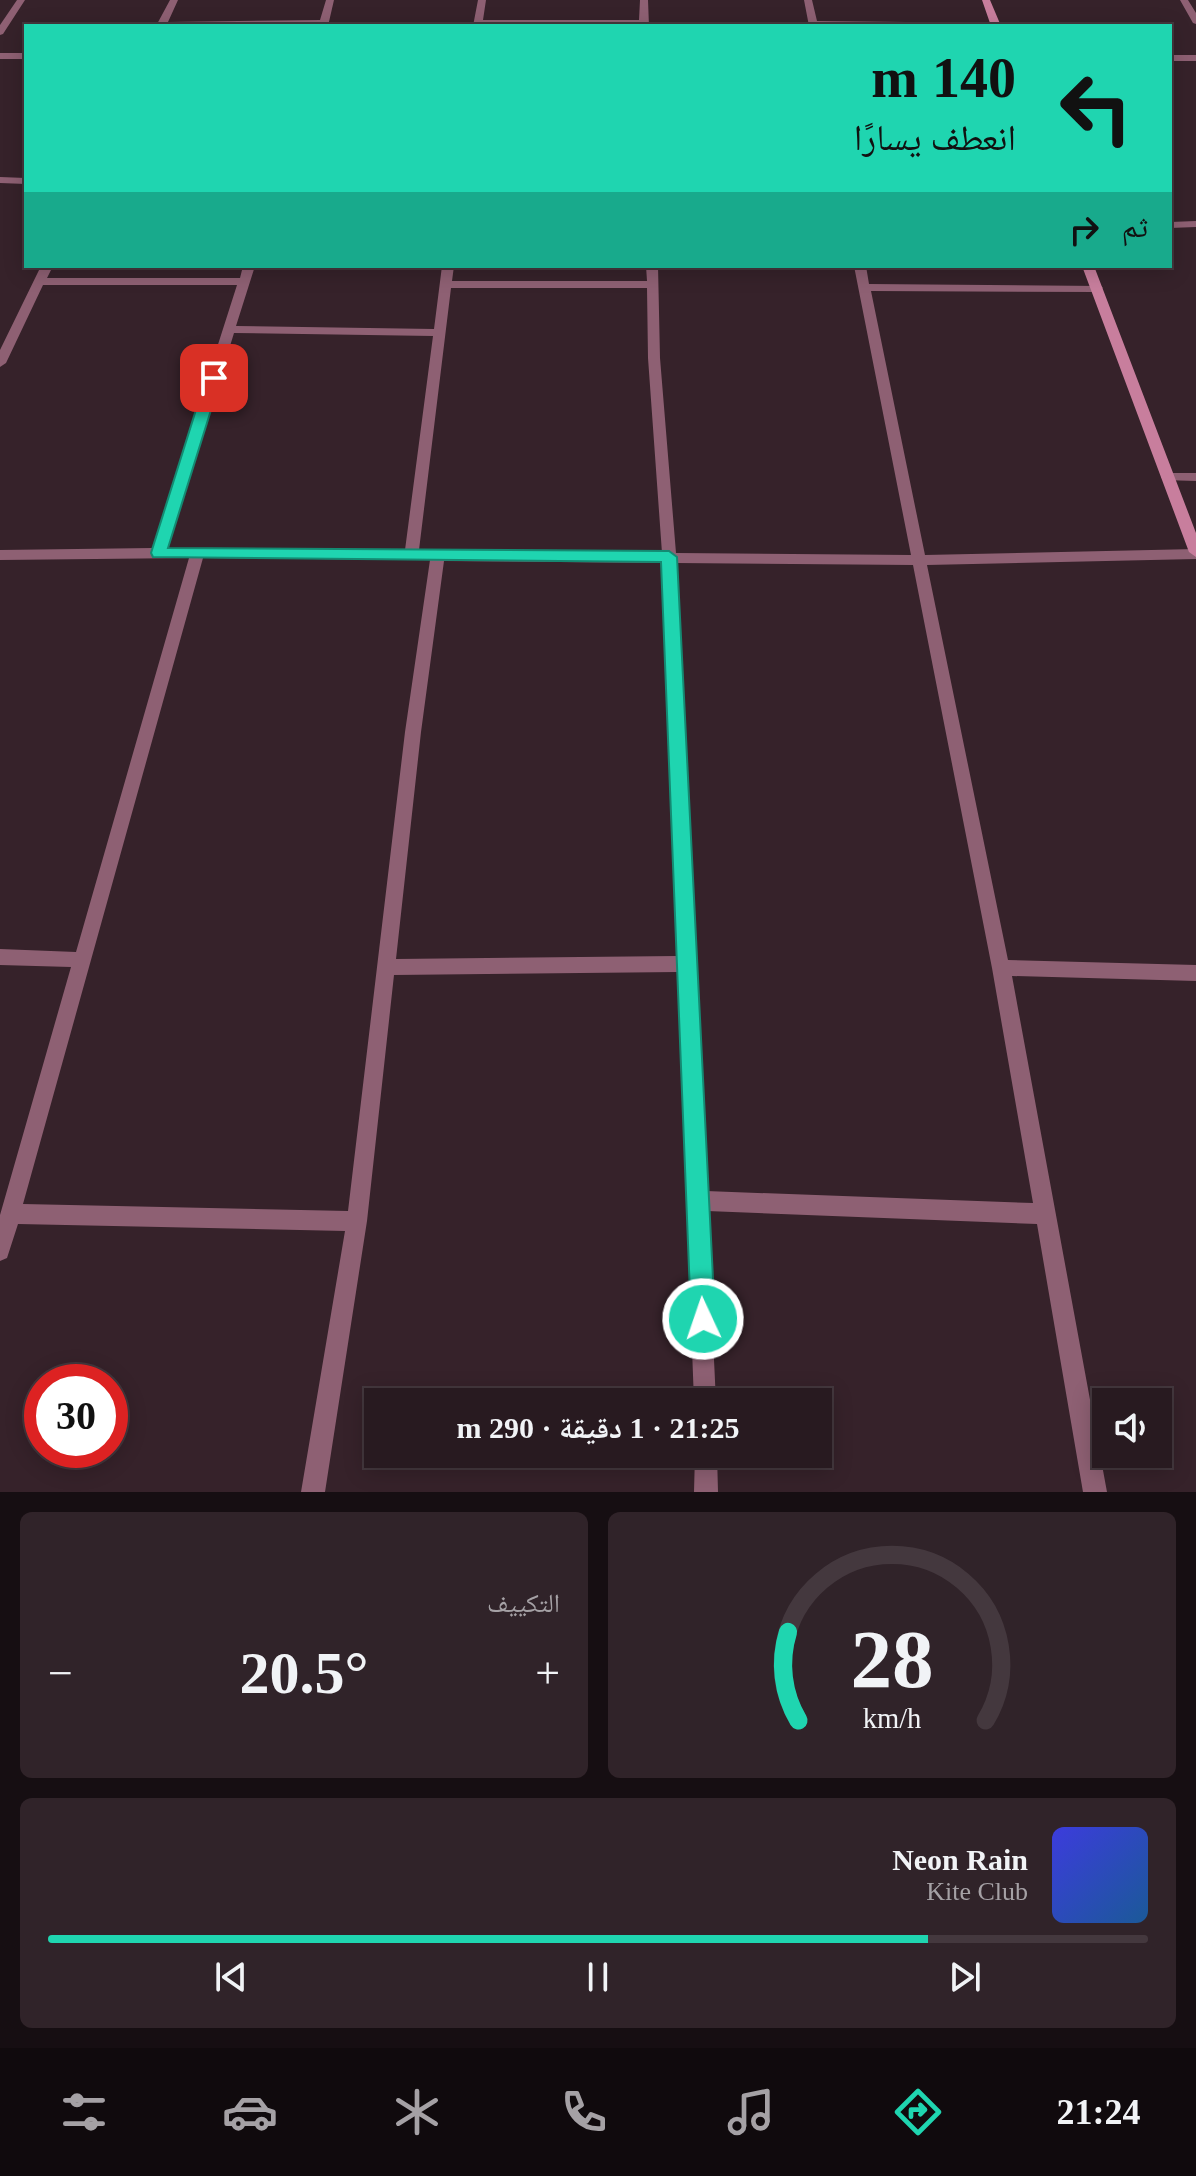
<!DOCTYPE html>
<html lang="ar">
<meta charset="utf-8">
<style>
body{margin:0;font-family:"Times New Roman","Noto Naskh Arabic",serif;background:#302329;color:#f1f3f6;direction:rtl;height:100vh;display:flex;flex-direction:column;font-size:30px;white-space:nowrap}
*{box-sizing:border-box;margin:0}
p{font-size:26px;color:#a5a1a5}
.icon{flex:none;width:44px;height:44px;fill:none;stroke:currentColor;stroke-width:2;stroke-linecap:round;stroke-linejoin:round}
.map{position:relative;height:1492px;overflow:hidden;direction:ltr}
.details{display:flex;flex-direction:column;gap:20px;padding:20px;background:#160e12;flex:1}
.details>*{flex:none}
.top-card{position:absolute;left:24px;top:24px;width:1148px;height:244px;border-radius:0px;box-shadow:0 4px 20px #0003,0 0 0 2px #44383e;direction:rtl;background:#1fd5b0;color:#111;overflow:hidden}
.tools{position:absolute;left:1092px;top:1388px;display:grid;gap:16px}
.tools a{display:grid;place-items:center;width:80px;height:80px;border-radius:0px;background:#281a20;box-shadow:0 4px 20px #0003,0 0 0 2px #44383e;font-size:40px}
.speed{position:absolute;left:24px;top:1364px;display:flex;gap:16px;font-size:40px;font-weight:700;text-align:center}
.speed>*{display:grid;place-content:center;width:104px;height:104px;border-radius:50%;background:#281a20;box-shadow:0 4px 20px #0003,0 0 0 2px #44383e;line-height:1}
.speed .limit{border:12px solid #d22;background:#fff;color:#111}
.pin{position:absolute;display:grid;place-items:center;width:68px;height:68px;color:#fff;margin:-34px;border-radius:16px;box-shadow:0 4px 12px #0006}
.me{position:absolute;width:88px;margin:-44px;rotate:357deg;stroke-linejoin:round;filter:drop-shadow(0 0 6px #0008)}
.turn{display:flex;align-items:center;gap:28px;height:168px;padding:0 24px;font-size:36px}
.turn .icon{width:104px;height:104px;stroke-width:2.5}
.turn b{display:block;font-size:56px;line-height:68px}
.then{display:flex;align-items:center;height:76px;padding:0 24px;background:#0003;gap:16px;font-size:30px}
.big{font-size:60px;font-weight:700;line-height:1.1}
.details .card{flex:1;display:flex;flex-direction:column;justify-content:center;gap:12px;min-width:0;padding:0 28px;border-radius:12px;background:#302329}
.details .dial{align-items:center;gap:0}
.dial svg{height:208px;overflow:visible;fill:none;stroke:#44383e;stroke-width:7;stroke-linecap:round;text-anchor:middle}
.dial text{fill:#f1f3f6;stroke:none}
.song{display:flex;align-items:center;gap:24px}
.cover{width:96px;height:96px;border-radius:12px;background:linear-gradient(135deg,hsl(240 70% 55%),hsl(210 70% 35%))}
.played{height:8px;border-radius:4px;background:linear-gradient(90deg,#1fd5b0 80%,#44383e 80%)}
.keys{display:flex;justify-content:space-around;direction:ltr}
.heat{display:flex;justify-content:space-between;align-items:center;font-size:44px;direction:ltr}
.details .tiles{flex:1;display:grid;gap:20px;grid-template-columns:1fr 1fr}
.card:last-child{grid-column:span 2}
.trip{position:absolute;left:364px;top:1388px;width:468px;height:80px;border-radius:0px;background:#281a20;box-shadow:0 4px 20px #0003,0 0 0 2px #44383e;font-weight:700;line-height:80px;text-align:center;direction:rtl}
.tabs{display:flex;height:128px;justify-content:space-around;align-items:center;background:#100a0d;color:#a5a1a5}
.tabs .icon{width:56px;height:56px}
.tabs .active{color:#1fd5b0}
.tabs b{font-size:36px;color:#f1f3f6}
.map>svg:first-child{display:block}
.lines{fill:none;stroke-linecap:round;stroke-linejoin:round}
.street{fill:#8e6073;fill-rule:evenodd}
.secondary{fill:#c87e9d;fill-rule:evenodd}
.route{fill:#1fd5b0;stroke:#148a72;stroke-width:2}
</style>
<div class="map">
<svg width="1196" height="1492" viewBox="0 0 1196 1492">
<rect width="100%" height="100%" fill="#36222a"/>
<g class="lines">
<path class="street" d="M17,0H25L3,34L0,35V25Z
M170,0H178L168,22L320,20L326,0H334L328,26H156Z
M478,0H486L483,20H639L640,0H648L649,26H473Z
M804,0H812L817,21L996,23L1001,26H809Z
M1180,0H1188L1196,13V24L1193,23Z
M0,53H26V59H0Z
M1170,55H1196V61H1170Z
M0,177L26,178V184L0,183Z
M1196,221V227L1170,228V222Z
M41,266H53L47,278H240L243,266H255L236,326L434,329L442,266H454L452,281H647L646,266H658L660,358L676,553L911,555L854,266H866L869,284L1101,286L1103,288L1097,292L871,291L925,555L1196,549V559L927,565L1008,960L1196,965V981L1012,976L1107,1492H1083L1037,1224L707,1211L716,1402H694L678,972L394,975L367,1221L325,1492H301L345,1231L18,1224L7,1258L0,1261V1215L71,967L0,965V949L76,952L189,558L0,560V550L153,548L237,285H43L6,363L0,367V350ZM451,288H647L648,358L662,553L419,550ZM234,333L433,336L405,550L168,548ZM203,558L430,560L405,732L348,1211L23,1204ZM444,561L662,563L677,956L396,959L421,732ZM676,563L913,565L992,968L1033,1203L706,1191Z
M1168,473H1196V481L1163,480L1161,477Z
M695,1454H717L718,1492H694Z"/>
<path class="secondary" d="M982,0H990L1001,26H991Z
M1082,266H1094L1196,533V557L1189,552Z"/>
</g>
<path class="route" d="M214,373L221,378L168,548L669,551L677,557L715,1319L712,1328L703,1331L695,1328L691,1319L661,562L153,557L151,553L206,378Z"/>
</svg>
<div class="tools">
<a><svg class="icon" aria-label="sound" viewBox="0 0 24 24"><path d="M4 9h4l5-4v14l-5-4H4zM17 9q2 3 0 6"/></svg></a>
</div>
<div class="speed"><div class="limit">30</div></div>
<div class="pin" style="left:214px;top:378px;background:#d93025"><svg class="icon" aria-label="arrive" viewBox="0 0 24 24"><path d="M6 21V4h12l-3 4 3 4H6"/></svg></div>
<svg class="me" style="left:703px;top:1319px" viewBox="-20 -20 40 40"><circle r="17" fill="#1fd5b0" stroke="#fff" stroke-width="3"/><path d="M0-11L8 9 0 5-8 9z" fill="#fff"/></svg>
<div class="trip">21:25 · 1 دقيقة · 290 m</div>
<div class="top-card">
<div class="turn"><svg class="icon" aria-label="left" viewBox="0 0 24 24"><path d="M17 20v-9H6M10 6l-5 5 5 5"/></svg><div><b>140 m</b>انعطف يسارًا</div></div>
<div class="then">ثم<svg class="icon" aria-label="right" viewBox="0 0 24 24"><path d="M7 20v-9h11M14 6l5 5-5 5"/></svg></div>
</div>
</div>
<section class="details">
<div class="tiles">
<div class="card dial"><svg viewBox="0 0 100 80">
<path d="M14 69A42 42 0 1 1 86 69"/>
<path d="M14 69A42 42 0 0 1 10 35" stroke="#1fd5b0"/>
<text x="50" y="56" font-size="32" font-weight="700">28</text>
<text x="50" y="72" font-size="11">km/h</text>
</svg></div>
<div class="card"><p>التكييف</p>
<div class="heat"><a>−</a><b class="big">20.5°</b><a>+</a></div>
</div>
<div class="card">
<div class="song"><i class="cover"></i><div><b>Neon Rain</b><p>Kite Club</p></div></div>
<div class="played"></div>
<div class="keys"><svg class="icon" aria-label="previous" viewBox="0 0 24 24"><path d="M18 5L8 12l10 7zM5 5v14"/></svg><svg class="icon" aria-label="pause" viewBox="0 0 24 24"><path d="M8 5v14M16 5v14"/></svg><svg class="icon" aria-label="next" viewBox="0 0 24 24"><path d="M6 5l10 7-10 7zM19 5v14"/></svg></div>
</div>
</div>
</section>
<nav class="tabs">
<b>21:24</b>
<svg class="icon active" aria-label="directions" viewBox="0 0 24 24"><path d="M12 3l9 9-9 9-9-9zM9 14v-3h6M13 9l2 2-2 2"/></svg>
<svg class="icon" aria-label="music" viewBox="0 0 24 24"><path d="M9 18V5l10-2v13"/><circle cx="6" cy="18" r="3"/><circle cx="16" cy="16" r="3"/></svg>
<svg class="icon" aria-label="phone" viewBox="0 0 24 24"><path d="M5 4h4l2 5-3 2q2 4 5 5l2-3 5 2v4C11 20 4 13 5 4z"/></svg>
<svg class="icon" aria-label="climate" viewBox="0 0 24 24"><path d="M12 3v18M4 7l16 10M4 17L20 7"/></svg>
<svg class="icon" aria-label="car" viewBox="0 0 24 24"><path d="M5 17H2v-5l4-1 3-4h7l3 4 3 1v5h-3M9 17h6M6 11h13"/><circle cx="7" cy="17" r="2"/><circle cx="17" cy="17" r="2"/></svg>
<svg class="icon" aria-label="filters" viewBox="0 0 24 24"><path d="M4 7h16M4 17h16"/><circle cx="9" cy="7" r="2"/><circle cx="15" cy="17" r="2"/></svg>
</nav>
